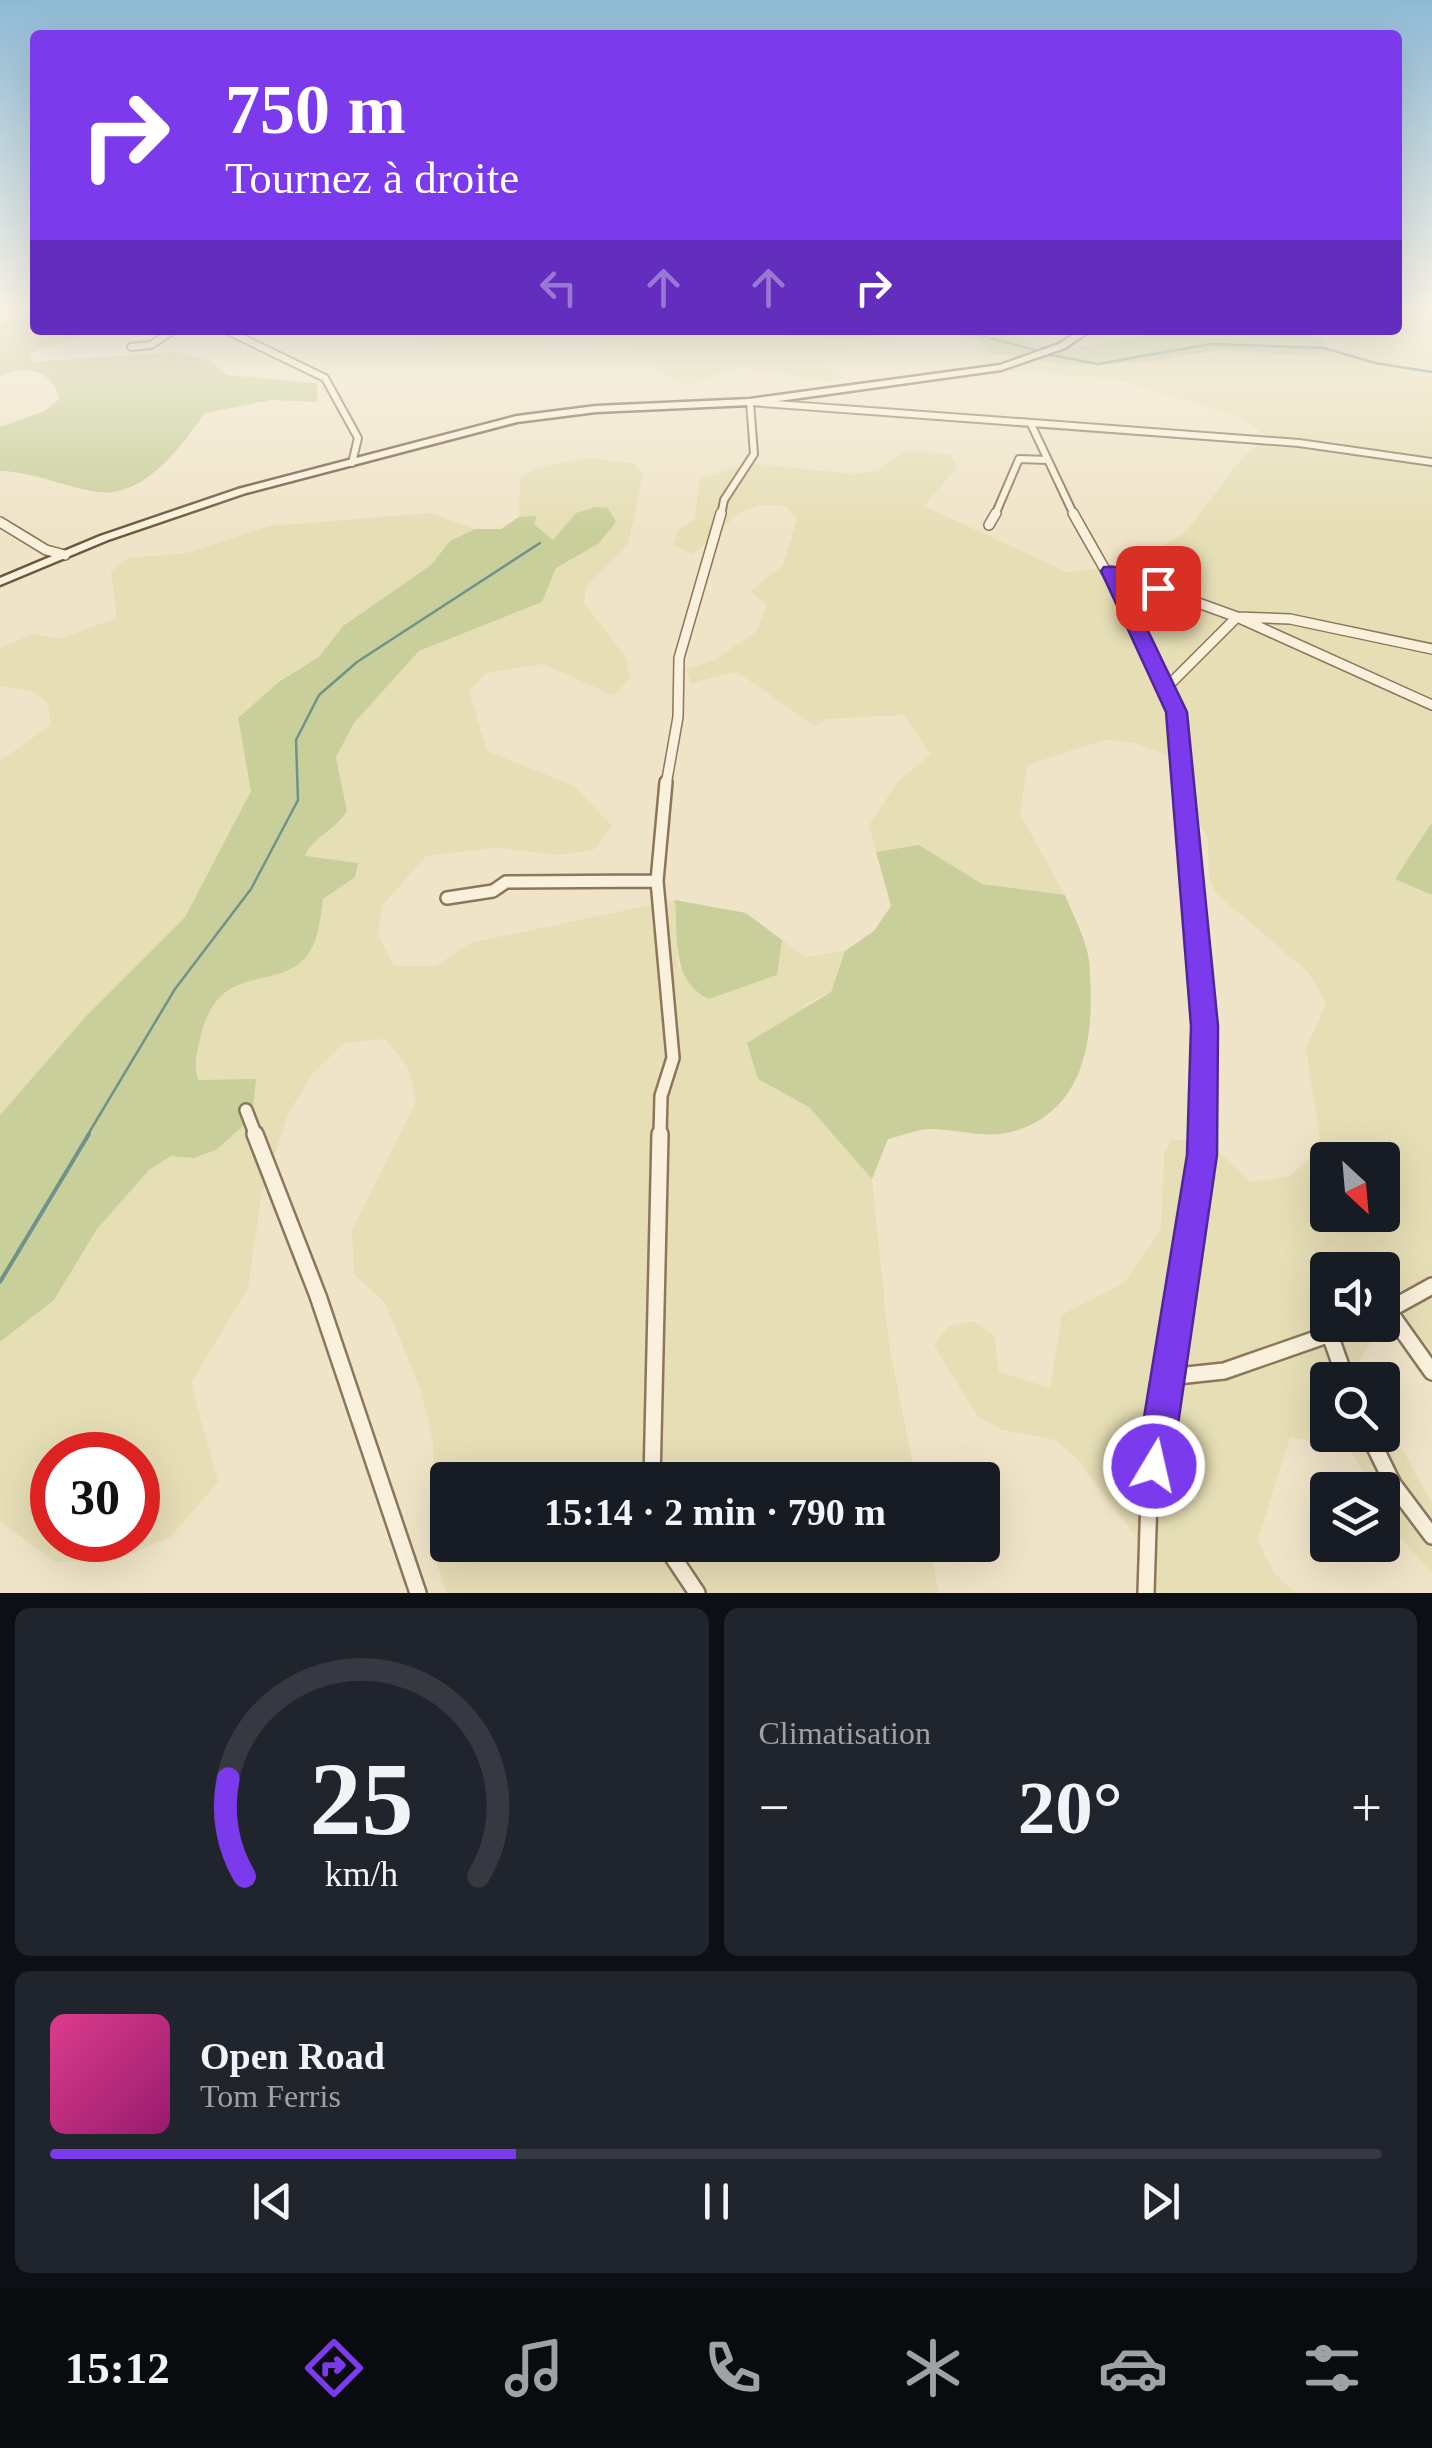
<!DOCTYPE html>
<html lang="fr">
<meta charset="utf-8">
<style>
body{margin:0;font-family:Georgia,serif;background:#20242c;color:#f1f3f6;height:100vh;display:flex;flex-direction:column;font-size:38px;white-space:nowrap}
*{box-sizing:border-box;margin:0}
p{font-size:32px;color:#9ea1a6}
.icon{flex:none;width:55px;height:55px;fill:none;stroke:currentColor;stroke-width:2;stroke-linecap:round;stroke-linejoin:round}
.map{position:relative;height:1593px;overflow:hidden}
.side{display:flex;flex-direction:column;gap:15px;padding:15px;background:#0d0f14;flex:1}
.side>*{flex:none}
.guide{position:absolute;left:30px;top:30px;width:1372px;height:305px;border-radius:10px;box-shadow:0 10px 40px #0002;background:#7c3aed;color:#fff;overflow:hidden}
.needle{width:65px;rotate:154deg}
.tools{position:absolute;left:1310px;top:1142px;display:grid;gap:20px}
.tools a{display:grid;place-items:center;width:90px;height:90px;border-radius:10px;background:#171b24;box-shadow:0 10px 40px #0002;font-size:50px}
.speed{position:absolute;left:30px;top:1432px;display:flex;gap:20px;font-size:50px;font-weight:700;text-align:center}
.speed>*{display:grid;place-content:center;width:130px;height:130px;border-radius:50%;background:#171b24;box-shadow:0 10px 40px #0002;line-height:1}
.speed .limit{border:15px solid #d22;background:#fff;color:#111}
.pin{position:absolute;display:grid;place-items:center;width:85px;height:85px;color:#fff;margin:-42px;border-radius:20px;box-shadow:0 5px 15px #0006}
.me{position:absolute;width:110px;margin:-55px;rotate:9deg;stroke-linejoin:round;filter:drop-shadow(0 0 8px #0008)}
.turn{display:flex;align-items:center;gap:35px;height:210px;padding:0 30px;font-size:45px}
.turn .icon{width:130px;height:130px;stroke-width:2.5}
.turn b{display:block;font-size:70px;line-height:85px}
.lanes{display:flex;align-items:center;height:95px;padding:0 30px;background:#0003;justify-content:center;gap:50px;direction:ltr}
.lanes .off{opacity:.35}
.big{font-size:75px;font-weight:700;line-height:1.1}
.side .tile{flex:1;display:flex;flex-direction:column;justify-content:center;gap:15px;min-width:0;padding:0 35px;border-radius:15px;background:#20242c}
.side .dial{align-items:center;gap:0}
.dial svg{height:260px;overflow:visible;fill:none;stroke:#363941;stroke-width:7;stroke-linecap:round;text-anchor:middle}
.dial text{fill:#f1f3f6;stroke:none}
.song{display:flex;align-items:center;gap:30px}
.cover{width:120px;height:120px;border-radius:15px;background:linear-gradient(135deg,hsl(330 70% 55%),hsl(320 70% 35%))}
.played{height:10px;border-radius:5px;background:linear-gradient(90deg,#7c3aed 35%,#363941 35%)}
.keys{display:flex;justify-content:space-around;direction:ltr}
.heat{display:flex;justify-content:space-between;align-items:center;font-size:55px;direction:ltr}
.side .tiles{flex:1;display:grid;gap:15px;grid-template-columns:1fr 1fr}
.tile:last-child{grid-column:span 2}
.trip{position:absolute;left:430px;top:1462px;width:570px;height:100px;border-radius:10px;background:#171b24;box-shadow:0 10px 40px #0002;font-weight:700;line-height:100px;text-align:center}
.dock{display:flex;height:160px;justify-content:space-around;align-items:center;background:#090b0e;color:#9ea1a6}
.dock .icon{width:70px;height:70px}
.dock .current{color:#7c3aed}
.dock b{font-size:45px;color:#f1f3f6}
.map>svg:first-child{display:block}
.farmland{fill:#e6deb5;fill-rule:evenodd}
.green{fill:#c9cf9b}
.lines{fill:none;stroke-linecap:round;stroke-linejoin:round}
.stream-far1{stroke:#6f938a;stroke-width:2.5}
.stream{stroke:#6f938a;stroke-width:4}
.street-far3-casing{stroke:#8d765c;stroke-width:10}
.street-far2-casing{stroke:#8d765c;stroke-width:12}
.street-far1-casing{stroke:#8d765c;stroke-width:16}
.street-casing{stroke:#8d765c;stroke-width:20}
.secondary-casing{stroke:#6f573f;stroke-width:5}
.street-far3{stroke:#faf1dc;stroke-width:6}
.street-far2{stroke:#faf1dc;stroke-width:9}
.street-far1{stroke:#faf1dc;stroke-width:11}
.street{stroke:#faf1dc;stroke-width:15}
.secondary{fill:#faf1dc;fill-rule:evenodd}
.route{fill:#7c3aed;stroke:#51269a;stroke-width:2.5}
</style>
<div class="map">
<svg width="1432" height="1593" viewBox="0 0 1432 1593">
<rect width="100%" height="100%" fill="#f0e4c8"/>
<path class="farmland" d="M1398,307H1432V1370L1413,1339L1373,1338L1348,1380H1328V1435H1382L1383,1424L1400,1445L1432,1504V1573L1392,1528L1383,1510L1382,1490H1372L1350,1449L1290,1437L1258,1540L1273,1572L1296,1593H1137L1140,1542L1077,1459L1055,1440L1002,1430L977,1416L934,1345L949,1326L974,1321L995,1336L999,1372L1050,1388L1062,1315L1125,1282L1161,1229L1164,1155L1171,1139L1211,1144L1251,1182L1290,1176L1311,1157L1320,1138L1306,1049L1326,1003L1308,972L1216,893L1209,879L1208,837L1185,802L1188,779L1170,757L1136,743L1104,740L1027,765L1020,814L1065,895L982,884L919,846L876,852L869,825L899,780L931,755L904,715L827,719L815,726L737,672L691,683L686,669L715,660L757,631L767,605L751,591L783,565L797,519L786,506L759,505L740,512L693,554L673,545L679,530L695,519L700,479L749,463L853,474L878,471L904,451H927L950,455L957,467L924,506L1067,572L1109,567L1150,553L1186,532L1243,457L1268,437L1241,417L1109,378L988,371L962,343L906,332L903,341L888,346L832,356L830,366L841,374L830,382L751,368L730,369L701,383H679L626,351L585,346L437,349L418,346L397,330H708L855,341L898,330H938L976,340L990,353L1035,360L1148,362L1323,340L1303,330L1373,334L1398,330ZM1328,1160H1382V1215H1328ZM1328,1270H1382V1325H1328Z
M1095,330L1105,336H1147L1172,330L1148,336L1068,349L1035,345L1003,332Z
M586,458L633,463L643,475L628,545L587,586L584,603L627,659L630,678L614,696L544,664L486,673L469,691L487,751L574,786L612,826L595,849L560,855L495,848L426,856L382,906L378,934L394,966H436L470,943L675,900L678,967L776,976L782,940L805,957L845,951L831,992L805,1004L758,1079L809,1107L872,1179L889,1345L916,1480H448V1545H929L939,1593H446L437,1563L433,1443L421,1391L385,1303L354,1274L352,1230L416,1102L408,1067L385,1039L344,1043L313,1073L289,1112L261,1196L248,1288L191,1383L218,1482L170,1537L116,1560L55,1562L0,1521V1342L54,1300L97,1229L149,1170L171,1156L193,1157L198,1080L193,1065L206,1013L221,996L240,984L303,961L314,945L323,899L355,877L357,863L305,857L311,843L340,823L347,811L336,756L354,723L419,651L542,602L556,568L598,544L608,509L576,513L553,541L534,524L537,517H519L520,477L540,467ZM52,1455H138V1540H52Z
M431,513L475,529L450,541L431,565L343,626L319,657L280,681L238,718L251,791L185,917L88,1014L0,1115V761L51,725L48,704L33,691L0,686V648L33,634L59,639L117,618L111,572L128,558L187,553L269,526Z"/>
<path class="green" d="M29,307H35V330H99L28,354L34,362L176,352L210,361L227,375L317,383V402L271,400L205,413C181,446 145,498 98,492C64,487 35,472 0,471V427L44,411L59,399C54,371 24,363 0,377V323L24,315Z
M708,330H898L855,341Z
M938,330H1004L1035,345L1068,349L1172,330H1303L1323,340L1328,350L1315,356L1221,350L1148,362L1069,365L990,353L976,340Z
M596,507L608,508L616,522L598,544L556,568L542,602L419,651L354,723L336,757L347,811C336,831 314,835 305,856L358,863L355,877L323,899C320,918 319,942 306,957C275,992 219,961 201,1035C197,1052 193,1063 198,1080L256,1079L252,1118L216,1150L193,1158L171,1156L149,1170L97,1229L54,1300L0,1342V1115L88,1014L185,917L251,791L238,718L280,681L319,657L343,626L431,565L450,541L475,529H501L519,517L537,516L534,524L553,540L576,513Z
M1430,825H1432V895L1395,879Z
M919,845L982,884L1065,895C1073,915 1086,939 1089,960C1095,1027 1090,1106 1018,1130C988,1140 963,1130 933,1129C919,1128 902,1136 888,1139L872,1179L809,1107L758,1079L747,1043L831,992L845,951L874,931L891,906L876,852Z
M675,900L746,913L782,940L777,975L709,999C671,981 678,937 675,900Z"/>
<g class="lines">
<path class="stream-far1" d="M961,330L1038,351
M1214,344L1324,348L1375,363L1432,372
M1046,354L1098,364L1211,344
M87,1136L175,989L251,889L298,800L296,740L319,695L357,662L540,543"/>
<path class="stream" d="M0,1282L89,1134"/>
<g class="street-far3-casing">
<path id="street-far3" d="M226,330L325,378L358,438L352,463
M131,347L151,345L174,330
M1031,424L1074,515
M721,515L724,500L754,454L750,402L1299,443L1432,462
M995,515L1019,459L1048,460"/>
</g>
<g class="street-far2-casing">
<path id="street-far2" d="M1073,513C1121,600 1178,683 1186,785
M0,522L46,550L65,555
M989,525L996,513
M1110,571L1237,617L1432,705
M1166,688L1237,617L1290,619L1432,649
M666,785L678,717L679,658L721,513"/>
</g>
<g class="street-far1-casing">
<path id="street-far1" d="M1186,782L1207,1084L1203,1136
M447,898L493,891L506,882L657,881
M246,1110L256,1136
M660,1136L661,1096L673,1058L657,881L666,782"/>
</g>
<g class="street-casing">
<path id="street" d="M255,1134L318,1296L418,1593
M1388,1310L1432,1372
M1385,1312L1432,1286
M1330,1335L1346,1380
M1168,1377L1224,1371L1356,1325
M1369,1435L1393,1484L1432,1536
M652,1480L660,1134
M665,1545L697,1593
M1146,1593L1149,1496L1204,1134"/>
</g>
<g class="secondary-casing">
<path id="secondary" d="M1081,330H1091L1065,348L1001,370L750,405L596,412L517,422L246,493L108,540L0,585V578L100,536L238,489L517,416L596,406L750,399L1000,365L1059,344Z"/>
</g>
<use href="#street-far3" class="street-far3"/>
<use href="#street-far2" class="street-far2"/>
<use href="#street-far1" class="street-far1"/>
<use href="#street" class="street"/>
<use href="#secondary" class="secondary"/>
</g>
<linearGradient id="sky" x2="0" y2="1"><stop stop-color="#8fbad6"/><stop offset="0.58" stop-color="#f8f3e6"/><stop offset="1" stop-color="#f8f3e6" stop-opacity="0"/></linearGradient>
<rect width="1432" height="530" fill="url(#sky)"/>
<path class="route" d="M1104,567H1116L1168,588L1158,594L1125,583L1187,712L1218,1026L1217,1155L1172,1466L1166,1479L1154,1484L1141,1479L1136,1466L1187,1155L1191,1026L1166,712L1101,571Z"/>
</svg>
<div class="tools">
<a><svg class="needle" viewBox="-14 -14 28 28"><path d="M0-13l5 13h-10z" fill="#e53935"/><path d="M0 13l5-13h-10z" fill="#9ea1a6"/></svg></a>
<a><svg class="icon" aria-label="sound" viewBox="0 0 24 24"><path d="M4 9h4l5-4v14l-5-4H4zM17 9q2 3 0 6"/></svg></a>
<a><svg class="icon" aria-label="search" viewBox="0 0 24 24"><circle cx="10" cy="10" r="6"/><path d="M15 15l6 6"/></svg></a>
<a><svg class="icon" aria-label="layers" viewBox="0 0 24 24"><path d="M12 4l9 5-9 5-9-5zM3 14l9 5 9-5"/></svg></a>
</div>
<div class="speed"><div class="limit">30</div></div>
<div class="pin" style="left:1158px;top:588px;background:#d93025"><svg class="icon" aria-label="arrive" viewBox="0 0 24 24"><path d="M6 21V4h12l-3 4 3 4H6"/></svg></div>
<svg class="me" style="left:1154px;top:1466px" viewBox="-20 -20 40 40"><circle r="17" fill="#7c3aed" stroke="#fff" stroke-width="3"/><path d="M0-11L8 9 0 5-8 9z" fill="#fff"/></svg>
<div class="trip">15:14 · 2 min · 790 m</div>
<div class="guide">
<div class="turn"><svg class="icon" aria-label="right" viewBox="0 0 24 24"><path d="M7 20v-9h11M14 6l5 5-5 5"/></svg><div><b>750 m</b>Tournez à droite</div></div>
<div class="lanes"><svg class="icon off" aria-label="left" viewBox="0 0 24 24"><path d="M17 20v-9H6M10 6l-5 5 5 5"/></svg><svg class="icon off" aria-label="ahead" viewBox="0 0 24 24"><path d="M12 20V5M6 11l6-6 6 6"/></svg><svg class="icon off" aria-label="ahead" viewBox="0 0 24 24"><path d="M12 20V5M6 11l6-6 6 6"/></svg><svg class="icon" aria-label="right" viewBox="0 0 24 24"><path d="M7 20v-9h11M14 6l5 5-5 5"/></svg></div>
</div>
</div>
<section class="side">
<div class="tiles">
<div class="tile dial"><svg viewBox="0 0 100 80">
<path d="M14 69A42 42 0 1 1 86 69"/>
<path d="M14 69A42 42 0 0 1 9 39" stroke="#7c3aed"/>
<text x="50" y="56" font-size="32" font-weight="700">25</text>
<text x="50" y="72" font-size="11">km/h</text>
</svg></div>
<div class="tile"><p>Climatisation</p>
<div class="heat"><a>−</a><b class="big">20°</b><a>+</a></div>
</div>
<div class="tile">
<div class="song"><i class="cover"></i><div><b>Open Road</b><p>Tom Ferris</p></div></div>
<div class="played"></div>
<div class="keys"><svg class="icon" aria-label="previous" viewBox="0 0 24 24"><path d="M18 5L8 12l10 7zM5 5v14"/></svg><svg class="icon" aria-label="pause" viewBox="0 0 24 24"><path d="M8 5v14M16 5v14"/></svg><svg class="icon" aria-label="next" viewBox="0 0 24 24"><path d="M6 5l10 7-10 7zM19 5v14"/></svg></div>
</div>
</div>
</section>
<nav class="dock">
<b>15:12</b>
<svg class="icon current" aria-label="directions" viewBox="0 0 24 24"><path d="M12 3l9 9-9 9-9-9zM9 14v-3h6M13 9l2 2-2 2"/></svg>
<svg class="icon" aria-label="music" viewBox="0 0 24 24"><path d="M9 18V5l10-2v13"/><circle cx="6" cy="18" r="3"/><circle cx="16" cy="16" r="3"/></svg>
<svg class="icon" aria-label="phone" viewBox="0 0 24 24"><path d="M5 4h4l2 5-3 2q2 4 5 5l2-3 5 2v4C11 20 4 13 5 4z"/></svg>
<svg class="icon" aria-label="climate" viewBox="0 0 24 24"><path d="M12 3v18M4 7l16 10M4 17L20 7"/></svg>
<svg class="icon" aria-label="car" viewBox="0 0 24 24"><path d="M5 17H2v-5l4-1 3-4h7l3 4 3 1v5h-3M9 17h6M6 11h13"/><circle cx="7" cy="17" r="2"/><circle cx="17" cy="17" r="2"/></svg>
<svg class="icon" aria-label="filters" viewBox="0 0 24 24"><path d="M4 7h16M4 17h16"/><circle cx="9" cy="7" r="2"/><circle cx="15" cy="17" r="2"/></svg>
</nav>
